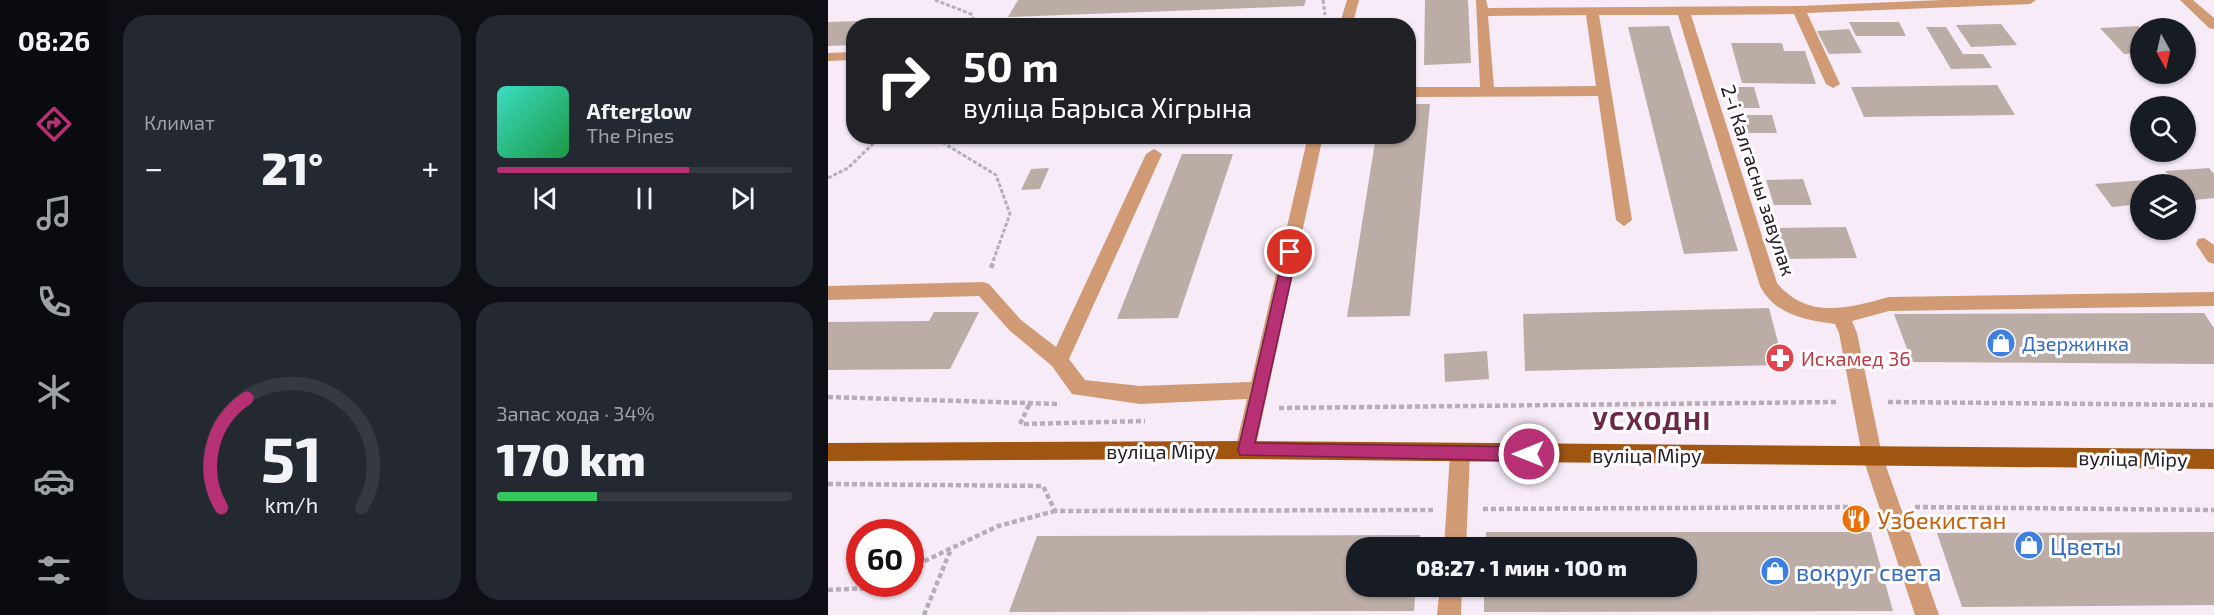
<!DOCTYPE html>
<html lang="ru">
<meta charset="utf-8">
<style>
body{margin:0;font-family:"Exo 2",sans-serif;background:#242831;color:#f1f3f6;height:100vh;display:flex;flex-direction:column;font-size:22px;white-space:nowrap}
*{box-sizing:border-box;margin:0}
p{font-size:20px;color:#9ea1a6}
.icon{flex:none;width:33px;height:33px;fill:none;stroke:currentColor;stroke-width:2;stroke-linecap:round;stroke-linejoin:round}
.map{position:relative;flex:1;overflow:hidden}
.side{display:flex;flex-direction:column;gap:15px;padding:15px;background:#0d0f14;width:720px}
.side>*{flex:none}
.top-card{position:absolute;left:18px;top:18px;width:570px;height:126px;border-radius:24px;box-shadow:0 2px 4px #0004;background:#202124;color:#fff;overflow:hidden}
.needle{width:39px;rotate:172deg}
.fabs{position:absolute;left:1302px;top:18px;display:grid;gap:12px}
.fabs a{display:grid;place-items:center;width:66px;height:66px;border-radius:50%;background:#171b24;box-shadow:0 2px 4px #0004;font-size:30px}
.speed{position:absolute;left:18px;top:519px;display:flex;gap:12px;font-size:30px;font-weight:700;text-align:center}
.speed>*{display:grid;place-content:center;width:78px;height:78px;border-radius:50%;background:#171b24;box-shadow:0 2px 4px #0004;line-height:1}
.speed .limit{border:9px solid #d22;background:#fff;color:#111}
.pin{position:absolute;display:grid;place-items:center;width:51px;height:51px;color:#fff;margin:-26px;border:3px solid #fff;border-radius:50%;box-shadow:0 2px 6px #0007}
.me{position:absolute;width:66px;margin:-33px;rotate:270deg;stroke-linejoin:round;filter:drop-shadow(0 0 4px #0008)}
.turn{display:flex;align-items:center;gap:21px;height:126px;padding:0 18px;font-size:27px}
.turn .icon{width:78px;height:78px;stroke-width:2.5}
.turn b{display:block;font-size:42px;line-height:51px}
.big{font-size:45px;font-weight:800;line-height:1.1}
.side .card{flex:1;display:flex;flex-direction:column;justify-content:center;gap:9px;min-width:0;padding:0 21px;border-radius:24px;background:#242831}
.side .dial{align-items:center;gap:0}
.dial svg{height:156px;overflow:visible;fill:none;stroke:#363941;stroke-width:7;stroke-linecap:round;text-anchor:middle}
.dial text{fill:#f1f3f6;stroke:none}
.song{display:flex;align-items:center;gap:18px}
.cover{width:72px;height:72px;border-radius:9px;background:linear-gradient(135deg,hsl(170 70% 55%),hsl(140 70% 35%))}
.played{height:6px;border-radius:3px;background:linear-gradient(90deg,#b63073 65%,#363941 65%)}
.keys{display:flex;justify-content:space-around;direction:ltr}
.heat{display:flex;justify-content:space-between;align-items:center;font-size:33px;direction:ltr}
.charge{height:9px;border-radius:4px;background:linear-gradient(90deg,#34c759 34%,#363941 0)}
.side .tiles{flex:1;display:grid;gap:15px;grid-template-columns:repeat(2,1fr)}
.trip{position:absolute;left:518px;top:537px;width:351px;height:60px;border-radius:24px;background:#171b24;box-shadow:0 2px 4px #0004;font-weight:800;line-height:60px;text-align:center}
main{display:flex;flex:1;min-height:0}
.dock{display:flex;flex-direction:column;width:108px;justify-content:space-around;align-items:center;background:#090b0e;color:#9ea1a6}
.dock .icon{width:42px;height:42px}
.dock .selected{color:#b63073}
.dock b{font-size:27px;color:#f1f3f6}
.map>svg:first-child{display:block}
.building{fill:#bbada6}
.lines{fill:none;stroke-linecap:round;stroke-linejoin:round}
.path-far1{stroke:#b6adb6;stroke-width:3;stroke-dasharray:4 2;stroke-linecap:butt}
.path{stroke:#b6adb6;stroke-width:4.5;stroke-dasharray:5 3;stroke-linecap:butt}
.minor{fill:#d09a75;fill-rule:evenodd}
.major{fill:#a05510;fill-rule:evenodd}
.route{fill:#b63073;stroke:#761f4b;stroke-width:1.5}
.labels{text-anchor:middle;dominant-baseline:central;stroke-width:6;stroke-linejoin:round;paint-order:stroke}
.street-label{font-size:20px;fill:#242024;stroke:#fefcfe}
.shop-label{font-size:20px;fill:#366cbe;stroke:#fefcfe;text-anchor:start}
.health-label{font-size:20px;fill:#be3a42;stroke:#fefcfe;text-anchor:start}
.near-food-label{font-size:24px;fill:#c56008;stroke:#fefcfe;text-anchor:start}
.near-shop-label{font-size:24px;fill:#366cbe;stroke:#fefcfe;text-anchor:start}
.district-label{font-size:26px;font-weight:bold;letter-spacing:1.5px;fill:#6b2947;stroke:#fefcfe}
</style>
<main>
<nav class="dock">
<b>08:26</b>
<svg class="icon selected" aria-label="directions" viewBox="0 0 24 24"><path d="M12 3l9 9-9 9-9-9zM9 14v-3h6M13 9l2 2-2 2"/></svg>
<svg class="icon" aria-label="music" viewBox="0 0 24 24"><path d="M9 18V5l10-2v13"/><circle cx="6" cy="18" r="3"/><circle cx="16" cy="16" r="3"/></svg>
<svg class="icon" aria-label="phone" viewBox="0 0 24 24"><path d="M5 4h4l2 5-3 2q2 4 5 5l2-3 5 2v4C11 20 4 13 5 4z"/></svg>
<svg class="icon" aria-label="climate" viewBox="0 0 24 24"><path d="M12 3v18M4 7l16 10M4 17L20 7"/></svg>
<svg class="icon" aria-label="car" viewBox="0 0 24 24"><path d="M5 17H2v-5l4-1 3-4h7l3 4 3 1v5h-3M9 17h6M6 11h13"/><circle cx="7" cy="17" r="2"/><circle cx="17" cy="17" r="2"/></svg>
<svg class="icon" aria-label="filters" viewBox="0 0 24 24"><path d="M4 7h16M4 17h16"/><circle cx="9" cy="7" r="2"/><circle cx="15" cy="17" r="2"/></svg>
</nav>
<section class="side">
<div class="tiles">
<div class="card"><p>Климат</p>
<div class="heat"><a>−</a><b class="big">21°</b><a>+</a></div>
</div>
<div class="card">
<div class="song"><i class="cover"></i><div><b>Afterglow</b><p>The Pines</p></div></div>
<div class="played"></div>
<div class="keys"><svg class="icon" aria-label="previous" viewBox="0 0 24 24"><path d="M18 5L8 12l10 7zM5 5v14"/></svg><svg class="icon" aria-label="pause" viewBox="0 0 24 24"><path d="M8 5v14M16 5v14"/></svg><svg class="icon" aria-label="next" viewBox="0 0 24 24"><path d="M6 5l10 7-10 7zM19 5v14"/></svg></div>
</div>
<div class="card dial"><svg viewBox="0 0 100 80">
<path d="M14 69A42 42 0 1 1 86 69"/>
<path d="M14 69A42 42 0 0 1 27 13" stroke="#b63073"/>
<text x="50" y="56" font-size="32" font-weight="700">51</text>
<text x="50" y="72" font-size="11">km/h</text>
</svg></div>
<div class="card"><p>Запас хода · 34%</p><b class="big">170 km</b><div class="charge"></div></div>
</div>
</section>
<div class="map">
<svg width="1386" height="615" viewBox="0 0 1386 615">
<rect width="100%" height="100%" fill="#f6ebf7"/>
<path class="building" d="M190,0H478L476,6L180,17Z
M597,0H640L643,63L596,65Z
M132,18L127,26H26V45L0,46V22Z
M1021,22H1071L1078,36H1028Z
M1173,24L1189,45L1143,47L1128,25Z
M841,26L910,251L856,254L800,27Z
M1311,26L1312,53L1296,54L1272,28Z
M1098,27H1118L1135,54H1155L1164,68L1123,69Z
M1021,29L1034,53L1001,54L989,31Z
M903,43H954L956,51H977L988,84L914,83Z
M1169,85L1187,115L1036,117L1023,87Z
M907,87H926L932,108H912Z
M580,104H602L582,316L519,317L548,136H580Z
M915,115H944L949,133H919Z
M354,154H405L350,318L289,319Z
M221,168L212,189L193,190L203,169Z
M1381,168L1386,174V198L1358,201V184H1312V204L1284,207L1267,184L1343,178L1337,171Z
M975,179L984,205H946L938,180Z
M1018,227L1029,258L959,259L950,228Z
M941,308L956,365L697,371L695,314Z
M106,312H151L122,369L0,370V322L101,321Z
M1376,313L1386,328V364L1084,362L1066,314Z
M659,351L661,379L617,382L616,354Z
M658,532H1043L1065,611L656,612V586H858V548H658Z
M1386,532V605L1134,607L1109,533Z
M592,535L591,548H528V586H588L586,611L181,612L209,536Z"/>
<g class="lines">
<path class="path-far1" d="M107,0L143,14L149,26
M495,0L497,15
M104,136L168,175L182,214L165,261
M0,178L20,168L53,136"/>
<path class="path" d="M163,268L166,260
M0,397L232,404
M1060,402L1386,405
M451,408L1010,402
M192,424L202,403
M196,424L317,421
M0,484L215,486L227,511L605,510
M1087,507L1386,510
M655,509L1034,507
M82,568L170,526L227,511
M0,590L41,588L50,584
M96,615L123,549"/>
<path class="minor" d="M519,0H531L524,26H511Z
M648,0H658L660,8L971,6L1114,0H1208L1202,4L979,13L1012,84L1005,88L998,84L966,14L863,15L949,283C980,320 1021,308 1061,297L1386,292V306L1061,311L1024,321L1029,333L1054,455L1111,615H1087L1034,455L1011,333L1007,324C977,320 947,315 932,286L850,15H771L804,220L796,226L788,220L770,96L580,97V87H652ZM758,15L768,86L666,87L660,16Z
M1352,0H1365L1386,18V29L1381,28Z
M26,52V60L0,61V53Z
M480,136H495L427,450L424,457L417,459L410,457L407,450L419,399L312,404L244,394L224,366L181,330L151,296L0,300V286L155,282L161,284L193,320L228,347L318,154L326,149L334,154L241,359L257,380L312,386L423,382Z
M1376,238L1386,245V264L1380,262L1368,244L1370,239Z
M632,445L639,447L642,454L638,548H616L622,454L625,447Z
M612,586H634L633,615H609Z"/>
<path class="major" d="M417,441L1386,449V469L417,459L0,461V443Z"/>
</g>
<path class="route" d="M462,247L469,252L427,443L701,447L706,449L709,454L706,459L701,461L412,455L410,450L456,252Z"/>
<defs>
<g id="shop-disc" transform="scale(1.5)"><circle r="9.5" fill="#3f7fe0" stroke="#fefcfe"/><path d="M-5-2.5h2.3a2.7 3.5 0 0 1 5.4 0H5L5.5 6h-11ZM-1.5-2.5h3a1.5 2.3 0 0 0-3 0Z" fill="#fff"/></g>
<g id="pharmacy-disc" transform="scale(1.5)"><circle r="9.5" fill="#e0444e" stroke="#fefcfe"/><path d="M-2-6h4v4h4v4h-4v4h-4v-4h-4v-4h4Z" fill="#fff"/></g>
<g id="restaurant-disc" transform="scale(1.5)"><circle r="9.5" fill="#e8710a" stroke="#fefcfe"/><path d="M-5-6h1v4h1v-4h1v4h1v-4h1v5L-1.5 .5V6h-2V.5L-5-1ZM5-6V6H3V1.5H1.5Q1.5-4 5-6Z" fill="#fff"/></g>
</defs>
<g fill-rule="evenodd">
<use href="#shop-disc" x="1173" y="343"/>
<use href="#pharmacy-disc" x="952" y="358"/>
<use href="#restaurant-disc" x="1028" y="519"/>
<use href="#shop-disc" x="1201" y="545"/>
<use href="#shop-disc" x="947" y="571"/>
</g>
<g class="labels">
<g class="street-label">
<text transform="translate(931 180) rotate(72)">2-і Калгасны завулак</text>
<text x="333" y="451">вуліца Міру</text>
<text x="819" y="455">вуліца Міру</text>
<text transform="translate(1305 458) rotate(1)">вуліца Міру</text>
</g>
<g class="shop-label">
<text x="1194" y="343">Дзержинка</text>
</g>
<g class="health-label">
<text x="973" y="358">Искамед 36</text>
</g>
<g class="near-food-label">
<text x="1049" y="519">Узбекистан</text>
</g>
<g class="near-shop-label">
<text x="1222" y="545">Цветы</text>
<text x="968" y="571">вокруг света</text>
</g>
<g class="district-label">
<text x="824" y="419">УСХОДНІ</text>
</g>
</g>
</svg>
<div class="fabs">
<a><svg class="needle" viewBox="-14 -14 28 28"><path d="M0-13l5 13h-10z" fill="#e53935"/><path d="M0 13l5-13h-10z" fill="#9ea1a6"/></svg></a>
<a><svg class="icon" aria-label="search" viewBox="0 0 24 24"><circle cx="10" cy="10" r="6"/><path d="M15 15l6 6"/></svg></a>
<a><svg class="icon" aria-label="layers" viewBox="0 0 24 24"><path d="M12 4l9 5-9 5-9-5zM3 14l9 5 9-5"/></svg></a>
</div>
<div class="speed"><div class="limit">60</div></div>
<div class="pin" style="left:462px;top:252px;background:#d93025"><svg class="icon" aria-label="arrive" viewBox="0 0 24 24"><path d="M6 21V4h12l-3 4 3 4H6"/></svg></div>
<svg class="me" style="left:701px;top:454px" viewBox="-20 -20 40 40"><circle r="17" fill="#b63073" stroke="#fff" stroke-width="3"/><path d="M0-11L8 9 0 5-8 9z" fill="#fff"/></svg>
<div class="trip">08:27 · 1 мин · 100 m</div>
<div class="top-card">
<div class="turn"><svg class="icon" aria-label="right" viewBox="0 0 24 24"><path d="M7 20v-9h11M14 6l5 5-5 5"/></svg><div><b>50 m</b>вуліца Барыса Хігрына</div></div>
</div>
</div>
</main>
